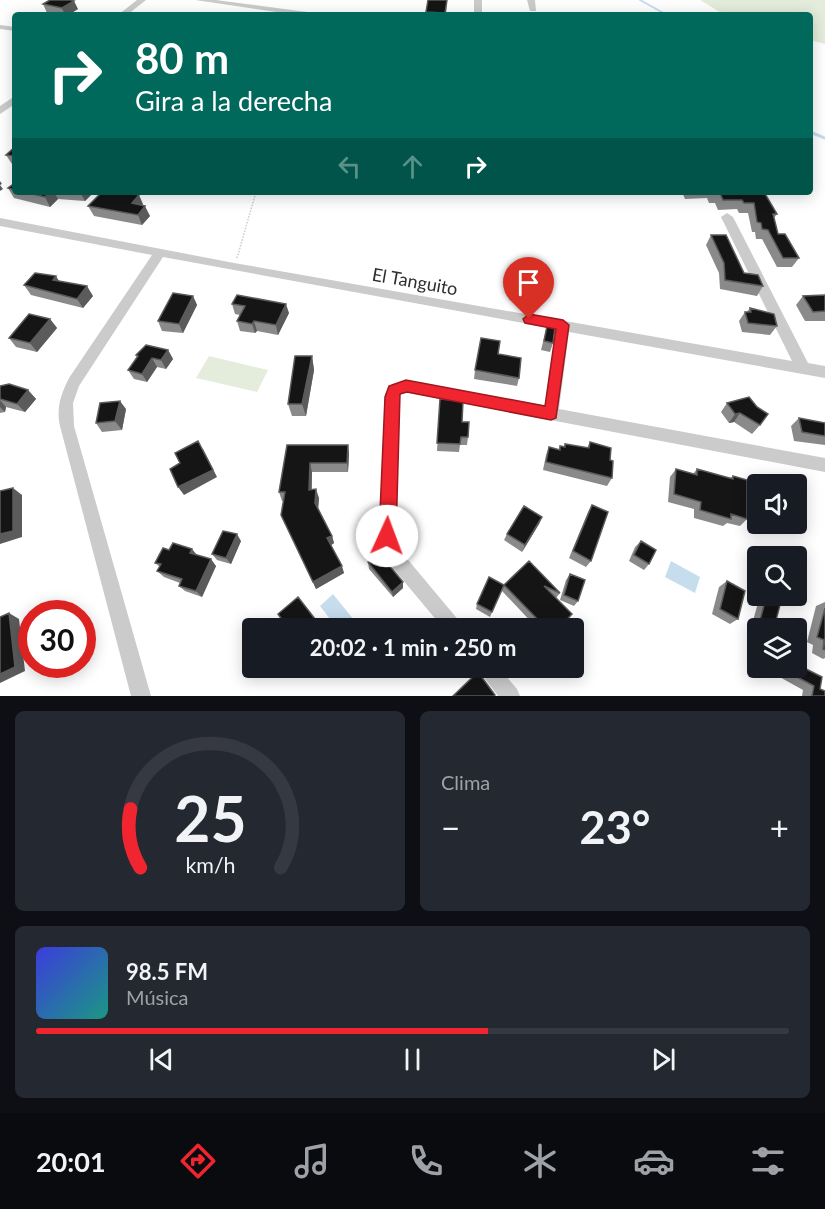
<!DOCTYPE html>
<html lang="es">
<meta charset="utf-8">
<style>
body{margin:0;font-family:Lato,sans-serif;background:#242831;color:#f1f3f6;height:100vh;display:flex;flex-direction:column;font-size:22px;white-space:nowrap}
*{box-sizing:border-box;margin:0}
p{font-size:20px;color:#9ea1a6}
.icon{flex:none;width:33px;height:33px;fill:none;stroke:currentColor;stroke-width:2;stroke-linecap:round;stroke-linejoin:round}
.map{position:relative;height:696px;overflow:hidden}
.panel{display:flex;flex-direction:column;gap:15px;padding:15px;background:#0d0f14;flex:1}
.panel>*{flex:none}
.top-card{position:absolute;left:12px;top:12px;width:801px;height:183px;border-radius:6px;box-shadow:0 3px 15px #0003;background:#00695c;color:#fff;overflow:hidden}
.controls{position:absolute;left:747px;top:474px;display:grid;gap:12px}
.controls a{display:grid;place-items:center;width:60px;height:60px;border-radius:6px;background:#171b24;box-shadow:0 3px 15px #0003;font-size:30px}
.speed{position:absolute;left:18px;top:600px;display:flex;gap:12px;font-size:30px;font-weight:700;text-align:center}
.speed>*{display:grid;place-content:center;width:78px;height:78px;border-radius:50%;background:#171b24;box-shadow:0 3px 15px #0003;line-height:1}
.speed .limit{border:9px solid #d22;background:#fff;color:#111}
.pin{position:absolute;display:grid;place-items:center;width:51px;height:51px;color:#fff;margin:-62px -26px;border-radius:50% 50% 50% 0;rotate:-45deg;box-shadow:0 0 6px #0007}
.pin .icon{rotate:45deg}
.me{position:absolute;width:66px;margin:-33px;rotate:2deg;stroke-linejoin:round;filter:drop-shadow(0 0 4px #0008)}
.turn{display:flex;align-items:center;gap:21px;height:126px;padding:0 24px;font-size:27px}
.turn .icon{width:78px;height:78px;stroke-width:2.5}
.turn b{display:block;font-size:42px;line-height:51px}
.lanes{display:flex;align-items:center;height:57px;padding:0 24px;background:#0003;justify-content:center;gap:30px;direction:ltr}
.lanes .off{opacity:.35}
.big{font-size:45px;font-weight:700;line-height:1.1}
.panel .tile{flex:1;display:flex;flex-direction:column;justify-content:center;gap:9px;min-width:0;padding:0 21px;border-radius:9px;background:#242831}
.panel .dial{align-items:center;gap:0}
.dial svg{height:156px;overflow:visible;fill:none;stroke:#363941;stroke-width:7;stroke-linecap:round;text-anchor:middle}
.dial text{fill:#f1f3f6;stroke:none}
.song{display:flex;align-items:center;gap:18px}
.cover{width:72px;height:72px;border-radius:9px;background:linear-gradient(135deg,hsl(240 70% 55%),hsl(170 70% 35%))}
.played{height:6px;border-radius:3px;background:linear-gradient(90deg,#f1252f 60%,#363941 60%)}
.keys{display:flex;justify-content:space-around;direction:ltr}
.heat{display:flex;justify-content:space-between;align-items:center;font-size:33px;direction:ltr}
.panel .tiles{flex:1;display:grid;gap:15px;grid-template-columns:1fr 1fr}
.tile:last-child{grid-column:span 2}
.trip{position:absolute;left:242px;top:618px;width:342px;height:60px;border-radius:6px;background:#171b24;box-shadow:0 3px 15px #0003;font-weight:700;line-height:60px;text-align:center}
.menu{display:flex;height:96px;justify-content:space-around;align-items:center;background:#090b0e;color:#9ea1a6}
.menu .icon{width:42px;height:42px}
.menu .on{color:#f1252f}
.menu b{font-size:27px;color:#f1f3f6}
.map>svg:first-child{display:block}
.green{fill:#e4eddb}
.water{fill:#c6ddee}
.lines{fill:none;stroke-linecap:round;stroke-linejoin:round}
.stream-far1{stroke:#c6ddee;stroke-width:2}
.stream{stroke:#c6ddee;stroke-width:3}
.path{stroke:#cbcbcb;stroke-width:1.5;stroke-dasharray:1.5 1.5;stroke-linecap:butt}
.minor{fill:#cbcbcb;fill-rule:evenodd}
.wall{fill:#8a8a8a}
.shaded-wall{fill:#5b5b5b}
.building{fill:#151515;stroke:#5b5b5b;stroke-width:1.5}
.route{fill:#f1252f;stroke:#9d181f;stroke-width:1.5}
.labels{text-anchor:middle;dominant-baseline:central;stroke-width:6;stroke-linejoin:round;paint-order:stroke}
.street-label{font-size:18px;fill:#2e2e2e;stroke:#fff}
</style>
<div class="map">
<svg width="825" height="696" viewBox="0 0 825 696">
<rect width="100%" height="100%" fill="#fff"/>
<path class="green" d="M700,0H825V44L810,40V15H731L718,11Z
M209,356L268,370L257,392L196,378Z"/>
<path class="water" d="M671,561L700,577L695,593L665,577Z
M333,594L358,625L355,628H337L320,606Z"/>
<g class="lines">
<path class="stream-far1" d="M640,0L667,15"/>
<path class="stream" d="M810,132L825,138"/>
<path class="path" d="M237,258L256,192"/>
<path class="minor" d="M137,0H146L127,15H118Z
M195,0H216L315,13L319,15H297Z
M474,0H482V15H474Z
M527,0H535L536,11H530Z
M0,25L15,27V31L0,29Z
M15,96V104L0,114V106Z
M727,213L733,217L808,363L825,366V378L569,332L559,409L825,458V472L403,392L399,397L396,542L399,549L460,622L463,628H443L387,561L380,542L385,394L392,384L406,380L545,406L556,329L163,257L79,386L73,403L74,426L151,696H131L60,426C56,408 61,394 69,378L152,255L0,226V218L234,263L792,361L721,217Z
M477,668H499L517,689L520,696H498Z"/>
</g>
<path class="wall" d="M447,0L446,15H426V12Z
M43,4L78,9L68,15H58L47,13Z
M15,147V165L12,164L6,155Z
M15,183V192H93V193L85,201L58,199L50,207L14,198L8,188Z
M682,192H764L777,214L774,218L778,234L799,258L792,267H777L762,239H756L755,232H752L748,213H739L737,209L718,210L715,203H709L707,198L685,199Z
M143,204L142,205L150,216L142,225L94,216L88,206Z
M711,235L744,273L763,286L757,296L720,289L719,273L706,245Z
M24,285L93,296L83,308L31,295Z
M825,295V321H805L796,305L803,296Z
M193,296L197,305L183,333L162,331L158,321Z
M232,304L289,313L278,335L257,331L255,333L240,331L237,321L240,315L235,314Z
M750,308L777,326L770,335L742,332L739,321L745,312H747Z
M50,319L57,328L37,352L16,347L9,338Z
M547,326L553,343L550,352L541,350Z
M168,350L173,359L166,369L157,367L147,382L134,379L128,370L137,358L136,355Z
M498,354L519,378L517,386L474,379L475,370Z
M312,356L314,370L306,416H292L288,404Z
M0,386L28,390L36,399L25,412L6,407L5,412L0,413Z
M440,399L462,422L468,437L467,445H460L459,452L437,451Z
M727,403L760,425L752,434L734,422L729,423L721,412Z
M126,409L122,430L102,432L96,423Z
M799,418L825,423V445L794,441L791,426Z
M590,442L610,460L612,478L607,486L543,470L546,455L549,447L559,450L560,446L564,447L565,444L587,448Z
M287,445H348L349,454L348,472H312V490L319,498L318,508L332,536L334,543L331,545L344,573L316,589L281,515L284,501H282L279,492Z
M676,469L693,474L697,469L730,478L733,476L747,519L740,526L727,523L723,526L694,518V509L668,502L670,477Z
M592,505L591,561L586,567L569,558L588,512Z
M542,517L539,524L522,552L504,540L507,534Z
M241,541L231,564L217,560L212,554Z
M641,541L649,564L644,570L629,561L635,547Z
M169,550L197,555L216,566L202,597L185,591L179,586L180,583L164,577L157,571L160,567L155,563Z
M529,561L560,593L556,598L572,614L560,628H537L502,591L504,585Z
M368,562L403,582V588L393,597L369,569Z
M570,574L578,601L574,606L560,600L566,580Z
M727,581L738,619L730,624L712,614L719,587Z
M504,585L490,617L476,609L477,604Z
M766,598L774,628H758V643L748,638L758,603Z
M825,602V658L823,659L812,653L813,645L807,642L816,606Z
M777,668H796L820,689L825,696H802L803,690L776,675Z"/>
<path class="shaded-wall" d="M74,1L78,9L68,15H65L62,8Z
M0,181L2,184L0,185L3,189L0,191Z
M49,192H54L58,199L50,207L45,197Z
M80,192H93V193L85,201Z
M139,195L143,204L136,213L132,203Z
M145,206L150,216L142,225L138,215Z
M56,276L62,286L53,280Z
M87,286L93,296L83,308L77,299Z
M193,296L197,305L183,333L179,324Z
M286,304L289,313L278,335L276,325Z
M50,319L57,328L37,352L30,343Z
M254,321L257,331L255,333L252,324Z
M168,350L173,359L166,369L161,360Z
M312,356L314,370L306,416L302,404Z
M152,358L157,367L147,382L142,374Z
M28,390L36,399L25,412L17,404Z
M0,400L6,407L5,412L0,407Z
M120,401L126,409L122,430L115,421Z
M740,413L734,422L729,423L735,414Z
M348,445L349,454L348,472L347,463Z
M203,449L217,477L184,495L178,487Z
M310,463L312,472L311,498L309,490Z
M13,488L22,495V537L0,544V534Z
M316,489L319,498L318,511L315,503Z
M542,517L539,524L522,552L525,545Z
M237,534L241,541L231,564L226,558Z
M332,536L334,543L330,546L327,538Z
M192,549L197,555L190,553Z
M211,559L216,566L202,597L196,591Z
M342,566L344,573L316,589L313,582Z
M403,582V588L393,597L392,592Z
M9,613L19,619L25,671L0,683V674Z
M316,668H323L319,672Z"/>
<path class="building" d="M50,0H71L74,1L62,8L43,4Z
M428,0H447L445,13L426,12Z
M15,147V156L6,155Z
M15,183V190L8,188Z
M25,192H49L45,197Z
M102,192H125L139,195L132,203L145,206L138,215L88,206Z
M713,192H764L777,214H773L778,234H785L799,258H783L768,230L762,229L761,223L757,222L754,203H744L742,200H723L720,193H714Z
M711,235H726L744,273L758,275L763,286L725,280L724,263Z
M35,273L56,276L53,280L87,286L77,299L24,285Z
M173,293L193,296L179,324L158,321Z
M237,295L286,304L276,325L254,321L252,324L237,321L245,306L232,304Z
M825,295V311L813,312L803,296Z
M750,308L774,314L777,326L748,323L745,312H751Z
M29,314L50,319L30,343L9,338Z
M547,326L555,327L553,343L544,341Z
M481,338L500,341L498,354L521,358L519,378L475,370Z
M146,345L168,350L161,360L152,358L142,374L128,370L138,356L136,355Z
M295,356H312L302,404H288Z
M9,384L28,390L17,404L0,399V386Z
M749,397L757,407L768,414L760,425L740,413L735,414L727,403Z
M440,399L463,401L462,422H469L468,437H461L460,444L437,443Z
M120,401L115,421L96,423L100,403Z
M799,418L825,423V436L802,432Z
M198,441L213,470L178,487L170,469L180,463L175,453Z
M590,442L611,448L610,460L613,461L612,478L546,462L549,447L560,450V446L565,447V444L589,448Z
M287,445H348L347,463H310L309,490L316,489L315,503L332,536L327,538L342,566L313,582L281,515L285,492H279Z
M676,469L697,475V469L733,479V476L747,480V519L731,514V519L700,510L701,502L674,494Z
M13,488V531L0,534V491Z
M592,505L608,512L591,561L573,551Z
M524,506L542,517L525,545L507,534Z
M223,531L237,534L226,558L212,554Z
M641,541L656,550L649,564L634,555Z
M173,543L192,549L190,553L211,559L196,591L179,586L182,579L157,571L161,564L155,563L163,548L169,550Z
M379,553L403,582L392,592L368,562Z
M529,561L560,593L544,586L572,614L559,628H546L504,585Z
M570,574L585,580L578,601L564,595Z
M489,577L504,585L492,612L477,604Z
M727,581L745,591L738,619L720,609Z
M298,597L322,628H288L278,614Z
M766,598L780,605L774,628H758Z
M825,608V650L823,649L824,640L817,637Z
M9,613L15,667L0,674V617Z
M796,664L822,677L820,689L825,691V696H812L814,686L786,671V668H796Z
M478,672L495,695L494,696H453Z"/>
<path class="route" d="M529,314L563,320L569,325L556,418L551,420L407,392L400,394L396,536L393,542L387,544L381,542L379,536L385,397L389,386L406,380L545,406L556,329L525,323L523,319Z"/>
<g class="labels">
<g class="street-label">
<text transform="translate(415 281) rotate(10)">El Tanguito</text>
</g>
</g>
</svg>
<div class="controls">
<a><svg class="icon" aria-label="sound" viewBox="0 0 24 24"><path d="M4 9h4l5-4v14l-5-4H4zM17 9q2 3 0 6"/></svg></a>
<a><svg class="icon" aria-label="search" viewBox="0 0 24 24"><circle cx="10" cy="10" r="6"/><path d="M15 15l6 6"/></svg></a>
<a><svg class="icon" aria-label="layers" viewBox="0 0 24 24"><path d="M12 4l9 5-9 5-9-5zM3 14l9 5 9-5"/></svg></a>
</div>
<div class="speed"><div class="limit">30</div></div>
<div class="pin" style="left:529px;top:319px;background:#d93025"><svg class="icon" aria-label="arrive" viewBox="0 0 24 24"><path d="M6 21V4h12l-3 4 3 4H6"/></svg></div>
<svg class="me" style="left:387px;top:536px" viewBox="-20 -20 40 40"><circle r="19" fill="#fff"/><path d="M0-13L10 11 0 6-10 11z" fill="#f1252f"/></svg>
<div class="trip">20:02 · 1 min · 250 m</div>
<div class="top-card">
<div class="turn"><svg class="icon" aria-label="right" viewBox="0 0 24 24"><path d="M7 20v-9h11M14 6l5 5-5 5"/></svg><div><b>80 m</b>Gira a la derecha</div></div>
<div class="lanes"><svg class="icon off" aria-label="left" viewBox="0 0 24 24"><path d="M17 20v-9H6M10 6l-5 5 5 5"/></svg><svg class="icon off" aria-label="ahead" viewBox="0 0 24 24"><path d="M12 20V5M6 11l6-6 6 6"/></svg><svg class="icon" aria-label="right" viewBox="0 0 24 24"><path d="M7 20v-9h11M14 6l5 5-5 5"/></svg></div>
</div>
</div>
<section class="panel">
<div class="tiles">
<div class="tile dial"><svg viewBox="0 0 100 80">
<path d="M14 69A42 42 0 1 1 86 69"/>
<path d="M14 69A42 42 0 0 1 9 39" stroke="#f1252f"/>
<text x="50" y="56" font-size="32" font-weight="700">25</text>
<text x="50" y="72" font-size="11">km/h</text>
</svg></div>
<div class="tile"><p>Clima</p>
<div class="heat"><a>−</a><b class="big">23°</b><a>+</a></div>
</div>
<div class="tile">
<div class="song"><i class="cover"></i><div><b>98.5 FM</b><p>Música</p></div></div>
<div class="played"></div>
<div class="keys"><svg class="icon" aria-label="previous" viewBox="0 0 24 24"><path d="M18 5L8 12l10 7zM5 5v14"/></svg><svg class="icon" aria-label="pause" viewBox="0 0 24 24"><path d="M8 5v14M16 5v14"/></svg><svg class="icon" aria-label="next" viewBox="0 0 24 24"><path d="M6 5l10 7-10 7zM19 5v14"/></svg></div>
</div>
</div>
</section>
<nav class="menu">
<b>20:01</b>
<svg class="icon on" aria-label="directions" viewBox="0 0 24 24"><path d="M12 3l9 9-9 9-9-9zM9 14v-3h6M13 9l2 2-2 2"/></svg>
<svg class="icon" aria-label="music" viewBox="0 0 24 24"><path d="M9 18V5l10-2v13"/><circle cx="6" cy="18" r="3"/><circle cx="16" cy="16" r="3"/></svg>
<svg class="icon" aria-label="phone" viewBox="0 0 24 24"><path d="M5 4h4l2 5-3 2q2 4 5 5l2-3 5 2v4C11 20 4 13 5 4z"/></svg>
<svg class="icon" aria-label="climate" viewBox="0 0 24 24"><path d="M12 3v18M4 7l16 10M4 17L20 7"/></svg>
<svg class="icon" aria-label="car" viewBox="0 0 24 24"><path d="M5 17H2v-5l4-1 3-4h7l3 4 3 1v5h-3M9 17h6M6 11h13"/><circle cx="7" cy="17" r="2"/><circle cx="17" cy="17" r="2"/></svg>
<svg class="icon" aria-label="filters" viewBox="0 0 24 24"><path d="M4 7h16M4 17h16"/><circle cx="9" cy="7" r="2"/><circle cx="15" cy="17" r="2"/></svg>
</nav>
